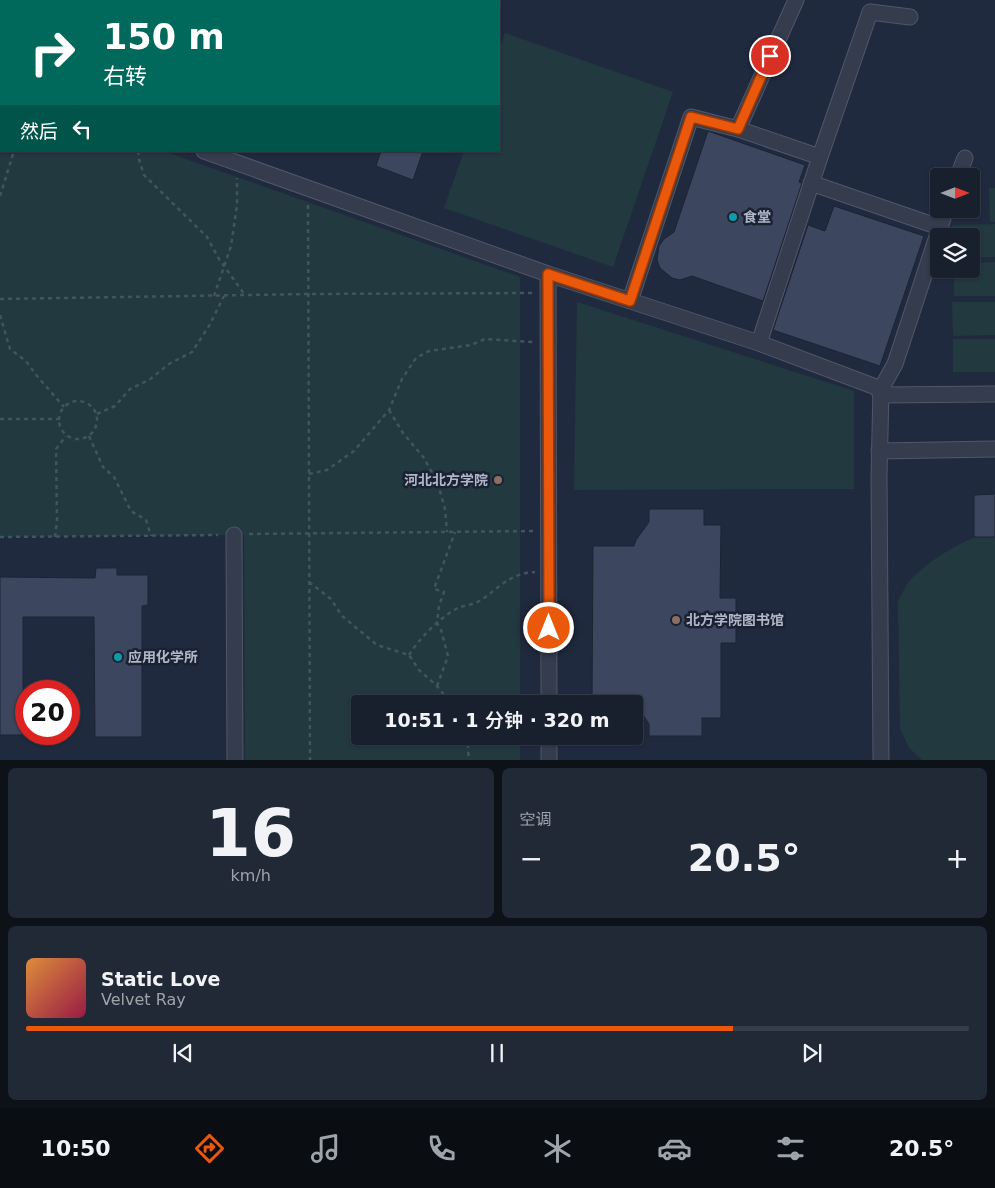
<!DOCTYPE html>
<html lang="zh">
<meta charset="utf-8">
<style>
body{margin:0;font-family:"DejaVu Sans","Noto Sans SC",sans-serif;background:#212836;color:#f1f3f6;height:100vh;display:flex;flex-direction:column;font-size:19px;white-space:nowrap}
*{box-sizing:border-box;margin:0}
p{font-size:16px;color:#9fa3aa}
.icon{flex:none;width:28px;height:28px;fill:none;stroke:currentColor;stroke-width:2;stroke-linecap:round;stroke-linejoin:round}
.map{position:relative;height:760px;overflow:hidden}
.drawer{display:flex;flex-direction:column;gap:8px;padding:8px;background:#0d1219;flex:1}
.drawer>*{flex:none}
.top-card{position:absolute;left:0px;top:0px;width:500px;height:152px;box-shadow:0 1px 4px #0004,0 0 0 1px #363e4a;background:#00695c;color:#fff;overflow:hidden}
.needle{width:32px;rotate:90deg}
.controls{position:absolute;left:930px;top:168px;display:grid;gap:10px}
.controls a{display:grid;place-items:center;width:50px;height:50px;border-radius:5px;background:#18202e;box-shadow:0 1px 4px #0004,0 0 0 1px #363e4a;font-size:25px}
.speed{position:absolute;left:15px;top:680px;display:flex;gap:10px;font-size:25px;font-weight:700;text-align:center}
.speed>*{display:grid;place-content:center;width:65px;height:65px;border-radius:50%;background:#18202e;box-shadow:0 1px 4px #0004,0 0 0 1px #363e4a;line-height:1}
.speed .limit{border:8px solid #d22;background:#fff;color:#111}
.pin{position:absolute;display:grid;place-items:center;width:42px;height:42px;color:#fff;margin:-21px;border:2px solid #fff;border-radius:50%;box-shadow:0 1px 5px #0007}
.me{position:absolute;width:55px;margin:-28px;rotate:0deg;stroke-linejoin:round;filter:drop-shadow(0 0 4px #0008)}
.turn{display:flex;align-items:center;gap:18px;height:105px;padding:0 20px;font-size:22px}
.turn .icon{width:65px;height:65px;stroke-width:2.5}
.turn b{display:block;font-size:35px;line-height:42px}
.then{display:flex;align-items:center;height:48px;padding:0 20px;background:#0003;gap:10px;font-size:19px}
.big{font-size:38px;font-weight:600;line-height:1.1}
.drawer .card{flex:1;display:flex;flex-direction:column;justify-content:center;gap:8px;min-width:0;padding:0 18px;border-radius:8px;background:#212836}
.drawer .dial{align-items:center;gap:0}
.dial b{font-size:65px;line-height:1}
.song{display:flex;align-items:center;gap:15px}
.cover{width:60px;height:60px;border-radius:8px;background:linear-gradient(135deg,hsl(30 70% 55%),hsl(340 70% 35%))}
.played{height:5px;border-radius:2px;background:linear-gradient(90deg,#ea580c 75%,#363e4a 75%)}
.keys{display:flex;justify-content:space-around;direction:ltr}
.heat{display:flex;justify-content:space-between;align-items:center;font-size:28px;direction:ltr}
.drawer .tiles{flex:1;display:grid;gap:8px;grid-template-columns:1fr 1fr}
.card:last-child{grid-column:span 2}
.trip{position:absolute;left:351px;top:695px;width:292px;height:50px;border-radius:5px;background:#18202e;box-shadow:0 1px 4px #0004,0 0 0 1px #363e4a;font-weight:600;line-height:50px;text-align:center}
.dock{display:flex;height:80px;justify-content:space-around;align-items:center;background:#0a0d12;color:#9fa3aa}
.dock .icon{width:35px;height:35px}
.dock .on{color:#ea580c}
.dock b{font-size:22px;color:#f1f3f6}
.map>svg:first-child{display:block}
.green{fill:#22393f}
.building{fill:#3c465e;stroke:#1c2334}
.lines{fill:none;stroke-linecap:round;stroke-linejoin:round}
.minor-casing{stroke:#505768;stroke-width:17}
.path{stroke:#40565c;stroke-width:2.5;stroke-dasharray:4 4;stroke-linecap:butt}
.minor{stroke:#343c4e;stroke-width:15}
.route-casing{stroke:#983908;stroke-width:12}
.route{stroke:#ea580c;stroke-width:9}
.culture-dot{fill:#0f9aa8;stroke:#1a2132;stroke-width:2}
.education-dot{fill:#8d6e63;stroke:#1a2132;stroke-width:2}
.labels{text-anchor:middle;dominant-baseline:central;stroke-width:5;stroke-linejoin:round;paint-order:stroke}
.poi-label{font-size:14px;font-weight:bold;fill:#b0b7c9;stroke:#1a2132;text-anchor:start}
</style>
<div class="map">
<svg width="995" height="761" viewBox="0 0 995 761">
<rect width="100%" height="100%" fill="#202a3e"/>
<path class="green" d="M505,33L673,92L613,267L444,208L464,151H499V51Z
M0,104H1V151H163L520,277V704H360V736H520V760H245L244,535L0,537Z
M989,188H995V222H990Z
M995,224V257L971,258V236H952V225Z
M995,262V296H954V269H971V263Z
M577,302L854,391V489L574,490Z
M952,302H995V335L953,336Z
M953,339H995V372H953Z
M975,537H995V760H922L909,748L900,728L898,601C901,595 904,589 907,584C923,564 952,547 975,537Z"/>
<path class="building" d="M708,131L805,165L799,182L802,183L763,301L692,276L680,280L672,278L660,268L657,260L659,246L664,239L674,232Z
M381,151H423L413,180L376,166Z
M834,206L924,236L880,366L773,330L808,225L825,231Z
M995,494V537H974V495Z
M649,509H704V525H721L720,598H736V643H721V718H702V736H649V724L636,704H592L593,546H634L636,540L649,522Z
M96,568H117V575H148V605L142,606V737H95L94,617H23V696H26V708H23V735H0V577L95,578Z"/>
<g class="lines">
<g class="minor-casing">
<path id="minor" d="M0,90H1
M738,129L796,0
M204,151L548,274L759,343L881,389L879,476L881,761
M958,176L965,158
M811,183L939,227
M548,274L549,704
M630,301L691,117L738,129L820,157
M759,343L820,157L870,12L910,17
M881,389L895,364L946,209
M880,395L995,394
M879,451L995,449
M234,535L235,761
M549,736V761"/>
</g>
<path class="path" d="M139,151L138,156L144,175L207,237L219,259L245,295
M0,196L14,151
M308,205L310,761
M214,296L231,246L237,205V178
M0,299L308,294L534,293
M0,315L10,349L26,361L37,376L64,407
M59 420a19 19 0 1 1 38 0a19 19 0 1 1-38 0Z
M389,410L403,433L424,458L438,484L445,509L447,532
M97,414L115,406L130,389L149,380L169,364L192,352L209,326L224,296
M0,419H59
M89,436L103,467L114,477L131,511L146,520L151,536
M309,474L327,470L354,451L389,410L402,379L416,358L429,351L471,345L485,339L534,342
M249,534L533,531
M0,537L218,535
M55,537L57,521L56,449L66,436
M309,582L331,599L342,616L377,645L409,655L419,670L437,686L451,704
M409,655C420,638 437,620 456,609C462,605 472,606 481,600C501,587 508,574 535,572
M437,686L448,656L441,630L437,623L439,606L444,592L434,589L455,532
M467,736L469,761"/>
<use href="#minor" class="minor"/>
</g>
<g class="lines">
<g class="route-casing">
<path id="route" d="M549,628L548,274L630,301L691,117L738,129L770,56"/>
</g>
<use href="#route" class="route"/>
</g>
<g class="culture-dot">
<circle cx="733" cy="217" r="5"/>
<circle cx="118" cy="657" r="5"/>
</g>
<g class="education-dot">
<circle cx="498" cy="480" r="5"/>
<circle cx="676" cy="620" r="5"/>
</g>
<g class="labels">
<g class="poi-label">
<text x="743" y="217">食堂</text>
<text x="488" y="480" text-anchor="end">河北北方学院</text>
<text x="686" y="620">北方学院图书馆</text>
<text x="128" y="657">应用化学所</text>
</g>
</g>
</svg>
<div class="controls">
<a><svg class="needle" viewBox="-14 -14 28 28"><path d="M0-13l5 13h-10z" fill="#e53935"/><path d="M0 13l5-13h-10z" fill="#9fa3aa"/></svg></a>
<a><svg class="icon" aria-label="layers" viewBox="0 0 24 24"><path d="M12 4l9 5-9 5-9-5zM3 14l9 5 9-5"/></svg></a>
</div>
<div class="speed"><div class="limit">20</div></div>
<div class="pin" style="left:770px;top:56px;background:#d93025"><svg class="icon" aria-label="arrive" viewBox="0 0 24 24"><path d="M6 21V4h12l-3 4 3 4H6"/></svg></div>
<svg class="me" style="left:549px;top:628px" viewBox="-20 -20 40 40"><circle r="17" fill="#ea580c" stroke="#fff" stroke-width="3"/><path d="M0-11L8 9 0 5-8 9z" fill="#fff"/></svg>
<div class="trip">10:51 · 1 分钟 · 320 m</div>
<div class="top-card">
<div class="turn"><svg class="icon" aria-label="right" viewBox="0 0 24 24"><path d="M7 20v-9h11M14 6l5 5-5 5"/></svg><div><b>150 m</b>右转</div></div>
<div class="then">然后<svg class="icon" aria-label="left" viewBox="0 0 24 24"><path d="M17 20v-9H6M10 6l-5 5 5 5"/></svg></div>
</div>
</div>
<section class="drawer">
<div class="tiles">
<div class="card dial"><b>16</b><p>km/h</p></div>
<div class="card"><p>空调</p>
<div class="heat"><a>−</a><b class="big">20.5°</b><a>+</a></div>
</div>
<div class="card">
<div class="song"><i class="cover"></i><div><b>Static Love</b><p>Velvet Ray</p></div></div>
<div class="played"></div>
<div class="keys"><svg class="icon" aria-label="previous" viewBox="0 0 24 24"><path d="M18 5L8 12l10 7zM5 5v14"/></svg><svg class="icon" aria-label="pause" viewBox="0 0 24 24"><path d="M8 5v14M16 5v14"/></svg><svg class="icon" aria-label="next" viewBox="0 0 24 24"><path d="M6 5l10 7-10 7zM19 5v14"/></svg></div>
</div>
</div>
</section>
<nav class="dock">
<b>10:50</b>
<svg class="icon on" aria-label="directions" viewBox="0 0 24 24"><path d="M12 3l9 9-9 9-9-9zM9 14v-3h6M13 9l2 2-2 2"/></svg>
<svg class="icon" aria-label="music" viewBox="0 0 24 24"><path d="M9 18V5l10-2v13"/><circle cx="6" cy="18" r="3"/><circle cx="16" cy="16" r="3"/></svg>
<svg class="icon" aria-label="phone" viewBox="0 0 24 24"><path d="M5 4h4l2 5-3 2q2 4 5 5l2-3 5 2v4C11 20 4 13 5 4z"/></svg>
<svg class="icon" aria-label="climate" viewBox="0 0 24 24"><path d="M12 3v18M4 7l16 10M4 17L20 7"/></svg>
<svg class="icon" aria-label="car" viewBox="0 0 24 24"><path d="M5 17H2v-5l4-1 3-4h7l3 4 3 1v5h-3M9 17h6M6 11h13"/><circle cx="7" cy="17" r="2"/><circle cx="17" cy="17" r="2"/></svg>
<svg class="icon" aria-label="filters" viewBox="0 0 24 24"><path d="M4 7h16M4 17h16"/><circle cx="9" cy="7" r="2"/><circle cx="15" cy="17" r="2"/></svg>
<b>20.5°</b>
</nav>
